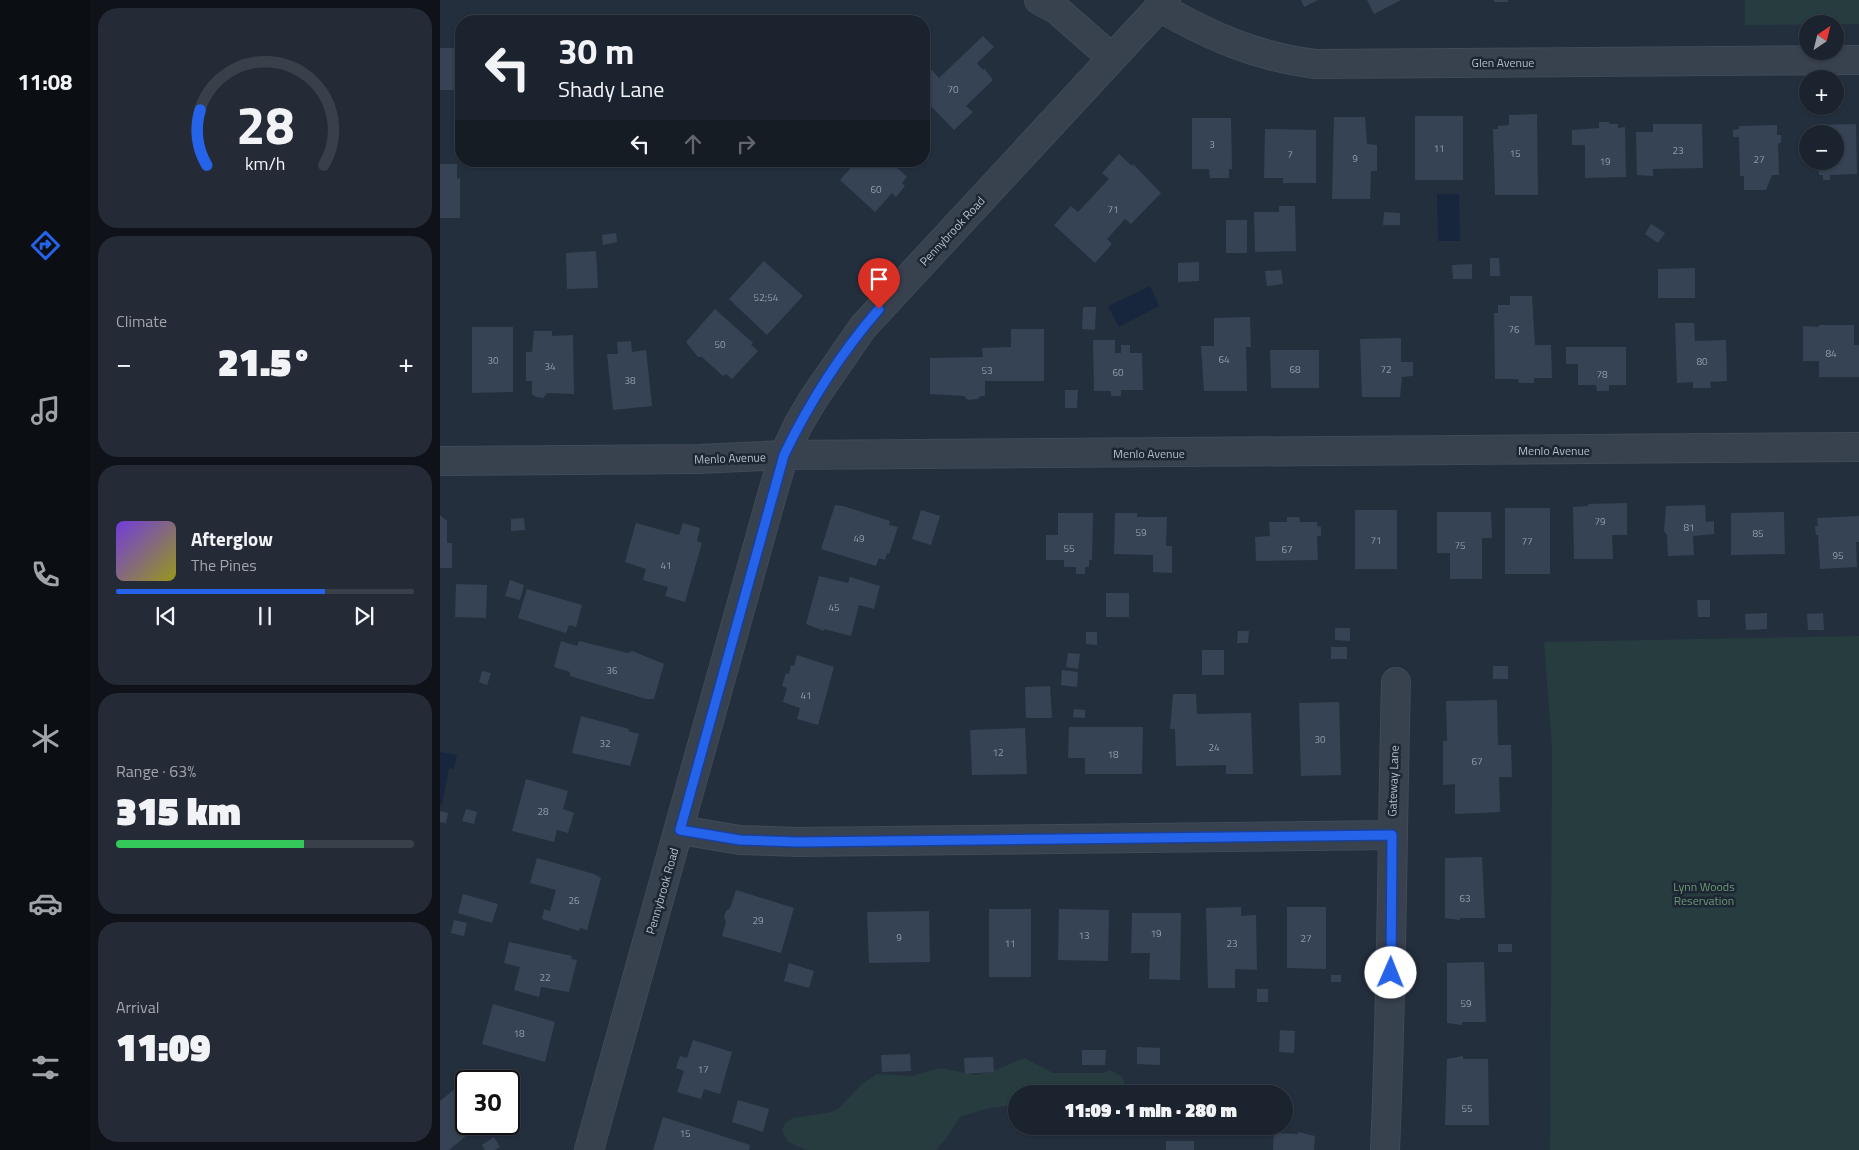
<!DOCTYPE html>
<meta charset="utf-8">
<style>
body{margin:0;font-family:"Titillium Web",sans-serif;background:#242b36;color:#f1f3f6;height:100vh;display:flex;flex-direction:column;font-size:19px;white-space:nowrap}
*{box-sizing:border-box;margin:0}
p{font-size:16px;color:#a0a4aa}
.icon{flex:none;width:28px;height:28px;fill:none;stroke:currentColor;stroke-width:2;stroke-linecap:round;stroke-linejoin:round}
.map{position:relative;flex:1;overflow:hidden}
.sheet{display:flex;flex-direction:column;gap:8px;padding:8px;background:#0f1319;width:350px}
.sheet>*{flex:none}
.hud{position:absolute;left:15px;top:15px;width:475px;height:152px;border-radius:20px;box-shadow:0 1px 4px #0004,0 0 0 1px #39404a;background:#1b232e;color:#f1f3f6;overflow:hidden}
.needle{width:32px;rotate:35deg}
.tools{position:absolute;left:1359px;top:15px;display:grid;gap:10px}
.tools a{display:grid;place-items:center;width:45px;height:45px;border-radius:50%;background:#1b232e;box-shadow:0 1px 4px #0004,0 0 0 1px #39404a;font-size:25px}
.speed{position:absolute;left:15px;top:1070px;display:flex;gap:10px;font-size:25px;font-weight:700;text-align:center}
.speed>*{display:grid;place-content:center;width:65px;height:65px;border-radius:50%;background:#1b232e;box-shadow:0 1px 4px #0004,0 0 0 1px #39404a;line-height:1}
.speed .limit{border:2px solid #111;border-radius:8px;background:#fff;color:#111}
.pin{position:absolute;display:grid;place-items:center;width:42px;height:42px;color:#fff;margin:-51px -21px;border-radius:50% 50% 50% 0;rotate:-45deg;box-shadow:0 0 5px #0007}
.pin .icon{rotate:45deg}
.me{position:absolute;width:55px;margin:-28px;rotate:1deg;stroke-linejoin:round;filter:drop-shadow(0 0 4px #0008)}
.turn{display:flex;align-items:center;gap:18px;height:105px;padding:0 20px;font-size:22px}
.turn .icon{width:65px;height:65px;stroke-width:2.5}
.turn b{display:block;font-size:35px;line-height:42px}
.lanes{display:flex;align-items:center;height:48px;padding:0 20px;background:#0003;justify-content:center;gap:25px;direction:ltr}
.lanes .off{opacity:.35}
.big{font-size:38px;font-weight:800;line-height:1.1}
.sheet .widget{flex:1;display:flex;flex-direction:column;justify-content:center;gap:8px;min-width:0;padding:0 18px;border-radius:20px;background:#242b36}
.sheet .dial{align-items:center;gap:0}
.dial svg{height:130px;overflow:visible;fill:none;stroke:#39404a;stroke-width:7;stroke-linecap:round;text-anchor:middle}
.dial text{fill:#f1f3f6;stroke:none}
.song{display:flex;align-items:center;gap:15px}
.cover{width:60px;height:60px;border-radius:8px;background:linear-gradient(135deg,hsl(260 70% 55%),hsl(60 70% 35%))}
.played{height:5px;border-radius:2px;background:linear-gradient(90deg,#2563eb 70%,#39404a 70%)}
.keys{display:flex;justify-content:space-around;direction:ltr}
.heat{display:flex;justify-content:space-between;align-items:center;font-size:28px;direction:ltr}
.charge{height:8px;border-radius:4px;background:linear-gradient(90deg,#34c759 63%,#39404a 0)}
.trip{position:absolute;left:568px;top:1085px;width:285px;height:50px;border-radius:25px;background:#1b232e;box-shadow:0 1px 4px #0004,0 0 0 1px #39404a;font-weight:800;line-height:50px;text-align:center}
main{display:flex;flex:1;min-height:0}
.dock{display:flex;flex-direction:column;width:90px;justify-content:space-around;align-items:center;background:#0b0e12;color:#a0a4aa}
.dock .icon{width:35px;height:35px}
.dock .selected{color:#2563eb}
.dock b{font-size:22px;color:#f1f3f6}
.map>svg:first-child{display:block}
.green{fill:#263c3f}
.water{fill:#17263c}
.building{fill:#364354}
.lines{fill:none;stroke-linecap:round;stroke-linejoin:round}
.minor-casing{stroke:#414a57;stroke-width:30}
.minor{stroke:#38414e;stroke-width:28}
.route-casing{stroke:#184099;stroke-width:12}
.route{stroke:#2563eb;stroke-width:9}
.labels{text-anchor:middle;dominant-baseline:central;stroke-width:5;stroke-linejoin:round;paint-order:stroke}
.number-label{font-size:10px;fill:#929caa}
.street-label{font-size:12px;fill:#b4bcc9;stroke:#1d2633}
.park-label{font-size:12px;fill:#6b9a76;stroke:#1d2633}
</style>
<main>
<nav class="dock">
<b>11:08</b>
<svg class="icon selected" aria-label="directions" viewBox="0 0 24 24"><path d="M12 3l9 9-9 9-9-9zM9 14v-3h6M13 9l2 2-2 2"/></svg>
<svg class="icon" aria-label="music" viewBox="0 0 24 24"><path d="M9 18V5l10-2v13"/><circle cx="6" cy="18" r="3"/><circle cx="16" cy="16" r="3"/></svg>
<svg class="icon" aria-label="phone" viewBox="0 0 24 24"><path d="M5 4h4l2 5-3 2q2 4 5 5l2-3 5 2v4C11 20 4 13 5 4z"/></svg>
<svg class="icon" aria-label="climate" viewBox="0 0 24 24"><path d="M12 3v18M4 7l16 10M4 17L20 7"/></svg>
<svg class="icon" aria-label="car" viewBox="0 0 24 24"><path d="M5 17H2v-5l4-1 3-4h7l3 4 3 1v5h-3M9 17h6M6 11h13"/><circle cx="7" cy="17" r="2"/><circle cx="17" cy="17" r="2"/></svg>
<svg class="icon" aria-label="filters" viewBox="0 0 24 24"><path d="M4 7h16M4 17h16"/><circle cx="9" cy="7" r="2"/><circle cx="15" cy="17" r="2"/></svg>
</nav>
<section class="sheet">
<div class="widget dial"><svg viewBox="0 0 100 80">
<path d="M14 69A42 42 0 1 1 86 69"/>
<path d="M14 69A42 42 0 0 1 10 35" stroke="#2563eb"/>
<text x="50" y="56" font-size="32" font-weight="700">28</text>
<text x="50" y="72" font-size="11">km/h</text>
</svg></div>
<div class="widget"><p>Climate</p>
<div class="heat"><a>−</a><b class="big">21.5°</b><a>+</a></div>
</div>
<div class="widget">
<div class="song"><i class="cover"></i><div><b>Afterglow</b><p>The Pines</p></div></div>
<div class="played"></div>
<div class="keys"><svg class="icon" aria-label="previous" viewBox="0 0 24 24"><path d="M18 5L8 12l10 7zM5 5v14"/></svg><svg class="icon" aria-label="pause" viewBox="0 0 24 24"><path d="M8 5v14M16 5v14"/></svg><svg class="icon" aria-label="next" viewBox="0 0 24 24"><path d="M6 5l10 7-10 7zM19 5v14"/></svg></div>
</div>
<div class="widget"><p>Range · 63%</p><b class="big">315 km</b><div class="charge"></div></div>
<div class="widget"><p>Arrival</p><b class="big">11:09</b></div>
</section>
<div class="map">
<svg width="1419" height="1150" viewBox="0 0 1419 1150">
<rect width="100%" height="100%" fill="#242f3e"/>
<path class="green" d="M1305,0H1419V24L1305,25Z
M1419,636V1150H1110L1112,748L1104,642Z
M584,1058L613,1073H664L670,1070L681,1076L685,1083C671,1099 599,1094 576,1094V1105L549,1108L520,1117L506,1139L496,1150H366L348,1142L342,1130L346,1122L353,1118L391,1112L398,1109L422,1084L437,1074L472,1076L500,1068L535,1075L553,1071Z"/>
<path class="water" d="M997,194H1019L1020,241H998Z
M710,286L719,306L679,327L668,306Z
M0,752L17,755L14,769L9,768L2,805L0,804Z"/>
<path class="building" d="M861,0H878L864,7Z
M927,0H961L934,14Z
M1054,0H1068V2H1054Z
M543,36L554,47L537,63L543,70L544,68L553,80L526,106L533,112L514,130L484,99V78L492,70L499,78Z
M0,48H21V90H0Z
M1097,114L1098,195H1055L1053,129H1058V126L1069,125V115Z
M975,116H1023V180H975Z
M894,117H925L927,144L937,145V171H931L930,199H892Z
M752,118H791L792,169H789V178H770L769,169H752Z
M1159,122H1169V124H1178V128L1185,127L1186,177L1145,178V145H1132V130L1159,128Z
M1213,124H1262L1263,168L1213,169V176L1197,175L1196,132H1213Z
M1416,124L1417,174L1390,175V180H1383V175H1379L1378,161H1395V134H1377V125Z
M1337,125V135H1341V143H1338L1339,175H1332L1326,190H1304V176H1300L1299,137H1293V130L1299,129V126Z
M825,129L876,130V183H843V178H824Z
M679,154L692,166L693,164L721,193L691,224L685,219L667,239L672,244L655,263L614,225L631,206L638,212L669,179L662,173Z
M365,161H376L370,167Z
M417,161H450L467,177L462,183L465,186L456,197L452,193L435,212L400,180Z
M0,164H17V179L20,178V218H0Z
M839,206H855L856,251L815,252L814,212H839Z
M944,212L960,213V225H943Z
M786,220H807V253H786Z
M1211,224L1225,233L1218,243L1205,234Z
M176,233L177,242L163,245L162,235Z
M156,251L158,288L127,289L126,253Z
M1050,258H1059L1060,276H1050Z
M324,261L363,296L327,335L289,299Z
M759,262V281L738,282V263Z
M1032,264V279H1013L1012,265Z
M1255,268V298H1218V269Z
M841,270L843,284L827,286L825,271Z
M1070,296H1092L1095,345H1111L1112,378H1094V383H1079L1078,379H1055L1054,313H1058V305H1070Z
M643,307H656L655,330L642,329Z
M275,309L313,343L311,345L318,351L292,379L286,374L283,376L262,357H258L246,342Z
M810,317L811,347H806L807,391H764L761,346H774V318Z
M1235,323H1254L1255,341L1286,340L1287,381L1270,382L1271,388H1253V382L1237,383Z
M1379,325H1414V345H1419V377H1379V361H1363V326L1379,327Z
M32,327H73V392L32,393Z
M571,329H604V381H545V396H541L537,399L528,400L524,396L490,394V358L543,357L542,348L571,347Z
M94,331H112V336L133,335L134,394L107,393L103,398L96,397L92,394V381H86V352H92Z
M961,338V362H973V376L962,377L960,397H922L920,339Z
M653,340H675V353H681V345H690V353H702L703,390H681V396H671V391H654Z
M191,341L192,352L206,350L212,406L173,410L167,354H178L177,342Z
M1126,347H1186V385H1169V391H1157L1156,385H1138V364H1126Z
M830,350H879V388H831Z
M625,390H638L637,408H625Z
M1187,503V535H1172L1173,559H1134L1133,507L1148,506V504Z
M395,505L403,506L450,521L449,525L458,527L449,554L447,553L445,560L439,558L436,566L381,549Z
M1265,505L1266,522L1274,521V534L1253,536L1254,555L1228,556L1227,535L1224,531L1226,506Z
M1065,508H1110V574H1065Z
M481,510L500,516L491,545L472,539Z
M915,510H957V569H915Z
M997,512H1051L1052,538H1042V579H1010V553H997Z
M1344,512L1345,554L1291,555V513Z
M618,513H653L652,560H649V567H645V574H636V567H624V560H606V535H618Z
M675,513H697V517H727L726,546H732V573L713,572V555L674,554Z
M0,515L7,521V543H12V568H0Z
M1419,516V542H1416L1417,567L1380,569L1378,535H1376L1375,526H1378L1377,518Z
M847,517H859L860,522H877V526L881,527V536H877L878,560L816,561L815,537L830,536L829,522H847Z
M84,518L85,530L71,531V519Z
M196,523L239,535L243,523L260,528L257,541L262,543L245,602L225,596L228,587L203,580L206,569L185,562Z
M379,576L408,583L410,577L440,586L434,609L419,605L411,636L384,629V631L366,624Z
M70,580L84,585L80,600L65,596Z
M16,584L47,585L46,618L15,617Z
M87,589L142,605L136,627L129,625L126,633L78,618Z
M666,593H689V617H666Z
M1257,600H1270V617H1258Z
M1327,613V629L1306,630L1305,614Z
M1383,613L1384,630H1368L1367,614Z
M895,628H910V641L895,640Z
M798,631H809L808,643H797Z
M646,632H657V645L646,644Z
M121,641L137,646L139,641L188,653L192,651L224,664L214,699H206L130,676V672L114,667Z
M891,647H907V659H891Z
M762,650H784V675H762Z
M628,653L640,654L638,669L626,667Z
M357,655L394,667L378,725L357,719L360,708L343,702L347,688L342,686L346,673L349,674L351,665L354,666Z
M1053,666H1068V679H1053Z
M622,670L638,672L637,687L621,685Z
M42,671L51,673L47,685L39,682Z
M610,686L612,718H586L585,687Z
M733,694H756L757,714L811,713L813,774H786V765L736,766L735,729H730Z
M1057,700L1058,745H1071L1072,777H1059L1060,812L1015,814V784L1003,785V741H1007L1006,701Z
M899,702L901,775L861,776L859,703Z
M634,709L645,710V718L633,717Z
M141,716L189,729L188,731L199,734L190,766L132,753Z
M629,727H703L702,774H645V758H628Z
M585,728L587,774L532,775L530,730Z
M86,779L128,791L123,809L134,813L128,833L117,830L114,842L72,831Z
M26,809L37,812L34,824L22,821Z
M0,811L8,813L6,823L0,822Z
M1042,857L1045,918H1020V920L1005,918V858Z
M97,858L154,874L161,878L147,930L140,928L139,931L102,919L104,909L110,911L116,890L90,883Z
M296,890L354,908L341,953L282,936L286,922L284,917L286,911L290,908Z
M23,894L58,904L52,923L18,913Z
M801,907V916L816,915L817,970L795,969V988H768L766,908Z
M847,907H886V969L847,968Z
M549,909H591V977H549Z
M619,909L669,910L668,961L618,960Z
M489,911L490,962L429,963L427,912Z
M692,913H741L740,980L709,979L710,953H691Z
M14,920L27,923L24,936L11,933Z
M69,942L132,956L131,959L137,960L129,992L101,987L99,997L74,990L80,967L64,963Z
M1058,944H1072V952H1058Z
M1044,962L1046,1022H1022V1025L1007,1023V963Z
M349,963L374,971L369,988L344,981Z
M891,975H901V982H891Z
M817,989H828V1002H817Z
M53,1004L115,1022L105,1062L42,1044Z
M840,1030L855,1031L854,1053L839,1052Z
M253,1040L292,1052L280,1094L264,1089L261,1099L237,1092L244,1071L236,1068L240,1056L247,1058Z
M697,1047L720,1048V1065L697,1064Z
M642,1050H666L665,1065H642Z
M470,1054L471,1071L442,1072L441,1055Z
M1023,1056V1059H1048L1049,1125H1005L1007,1059Z
M553,1057L554,1072L525,1074L524,1058Z
M27,1079L29,1081H26V1124H40L9,1150H0V1101Z
M298,1100L329,1109L323,1132L292,1122Z
M223,1117L310,1145L309,1150H213Z
M858,1132L875,1136L874,1150H833L834,1133L858,1134Z
M54,1137L60,1147L55,1150H45L42,1145Z
M726,1141H754V1150H726Z"/>
<g class="lines">
<g class="minor-casing">
<path id="minor" d="M599,0L617,10L672,58
M719,7C770,36 817,57 875,64L1419,60
M0,461L259,459L344,455L1419,447
M240,830L300,840L358,842L952,835
M149,1150L332,495L344,455L358,425L374,398L423,327L726,0
M945,1150C952,994 952,838 956,682"/>
</g>
<use href="#minor" class="minor"/>
</g>
<g class="lines">
<g class="route-casing">
<path id="route" d="M439,309C401,353 369,403 344,455L240,830L300,840L358,842L952,835L951,973"/>
</g>
<use href="#route" class="route"/>
</g>
<g class="labels">
<g class="number-label">
<text x="513" y="89">70</text>
<text x="772" y="144">3</text>
<text x="999" y="148">11</text>
<text x="1238" y="150">23</text>
<text x="1075" y="153">15</text>
<text x="850" y="154">7</text>
<text x="915" y="158">9</text>
<text x="1319" y="159">27</text>
<text x="1165" y="161">19</text>
<text x="436" y="189">60</text>
<text x="673" y="209">71</text>
<text x="326" y="297">52;54</text>
<text x="1074" y="329">76</text>
<text x="280" y="344">50</text>
<text x="1391" y="353">84</text>
<text x="784" y="359">64</text>
<text x="53" y="360">30</text>
<text x="1262" y="361">80</text>
<text x="110" y="366">34</text>
<text x="855" y="369">68</text>
<text x="946" y="369">72</text>
<text x="547" y="370">53</text>
<text x="678" y="372">60</text>
<text x="1162" y="374">78</text>
<text x="190" y="380">38</text>
<text x="1160" y="521">79</text>
<text x="1249" y="527">81</text>
<text x="701" y="532">59</text>
<text x="1318" y="533">85</text>
<text x="419" y="538">49</text>
<text x="936" y="540">71</text>
<text x="1087" y="541">77</text>
<text x="1020" y="545">75</text>
<text x="629" y="548">55</text>
<text x="847" y="549">67</text>
<text x="1398" y="555">95</text>
<text x="226" y="565">41</text>
<text x="394" y="607">45</text>
<text x="172" y="670">36</text>
<text x="366" y="695">41</text>
<text x="880" y="739">30</text>
<text x="165" y="743">32</text>
<text x="774" y="747">24</text>
<text x="558" y="752">12</text>
<text x="673" y="754">18</text>
<text x="1037" y="761">67</text>
<text x="103" y="811">28</text>
<text x="1025" y="898">63</text>
<text x="134" y="900">26</text>
<text x="318" y="920">29</text>
<text x="716" y="933">19</text>
<text x="644" y="935">13</text>
<text x="459" y="937">9</text>
<text x="866" y="938">27</text>
<text x="570" y="943">11</text>
<text x="792" y="943">23</text>
<text x="105" y="977">22</text>
<text x="1026" y="1003">59</text>
<text x="79" y="1033">18</text>
<text x="263" y="1069">17</text>
<text x="1027" y="1108">55</text>
<text x="245" y="1133">15</text>
</g>
<g class="street-label">
<text x="1063" y="62">Glen Avenue</text>
<text transform="translate(512 231) rotate(-47)">Pennybrook Road</text>
<text x="1114" y="450">Menlo Avenue</text>
<text x="709" y="453">Menlo Avenue</text>
<text transform="translate(290 458) rotate(-2)">Menlo Avenue</text>
<text transform="translate(953 781) rotate(-88)">Gateway Lane</text>
<text transform="translate(222 891) rotate(-74)">Pennybrook Road</text>
</g>
<g class="park-label">
<text x="1264" y="886">Lynn Woods<tspan x="1264" dy="14">Reservation</tspan></text>
</g>
</g>
</svg>
<div class="tools">
<a><svg class="needle" viewBox="-14 -14 28 28"><path d="M0-13l5 13h-10z" fill="#e53935"/><path d="M0 13l5-13h-10z" fill="#a0a4aa"/></svg></a>
<a>+</a>
<a>−</a>
</div>
<div class="speed"><div class="limit">30</div></div>
<div class="pin" style="left:439px;top:309px;background:#d93025"><svg class="icon" aria-label="arrive" viewBox="0 0 24 24"><path d="M6 21V4h12l-3 4 3 4H6"/></svg></div>
<svg class="me" style="left:951px;top:973px" viewBox="-20 -20 40 40"><circle r="19" fill="#fff"/><path d="M0-13L10 11 0 6-10 11z" fill="#2563eb"/></svg>
<div class="trip">11:09 · 1 min · 280 m</div>
<div class="hud">
<div class="turn"><svg class="icon" aria-label="left" viewBox="0 0 24 24"><path d="M17 20v-9H6M10 6l-5 5 5 5"/></svg><div><b>30 m</b>Shady Lane</div></div>
<div class="lanes"><svg class="icon" aria-label="left" viewBox="0 0 24 24"><path d="M17 20v-9H6M10 6l-5 5 5 5"/></svg><svg class="icon off" aria-label="ahead" viewBox="0 0 24 24"><path d="M12 20V5M6 11l6-6 6 6"/></svg><svg class="icon off" aria-label="right" viewBox="0 0 24 24"><path d="M7 20v-9h11M14 6l5 5-5 5"/></svg></div>
</div>
</div>
</main>
